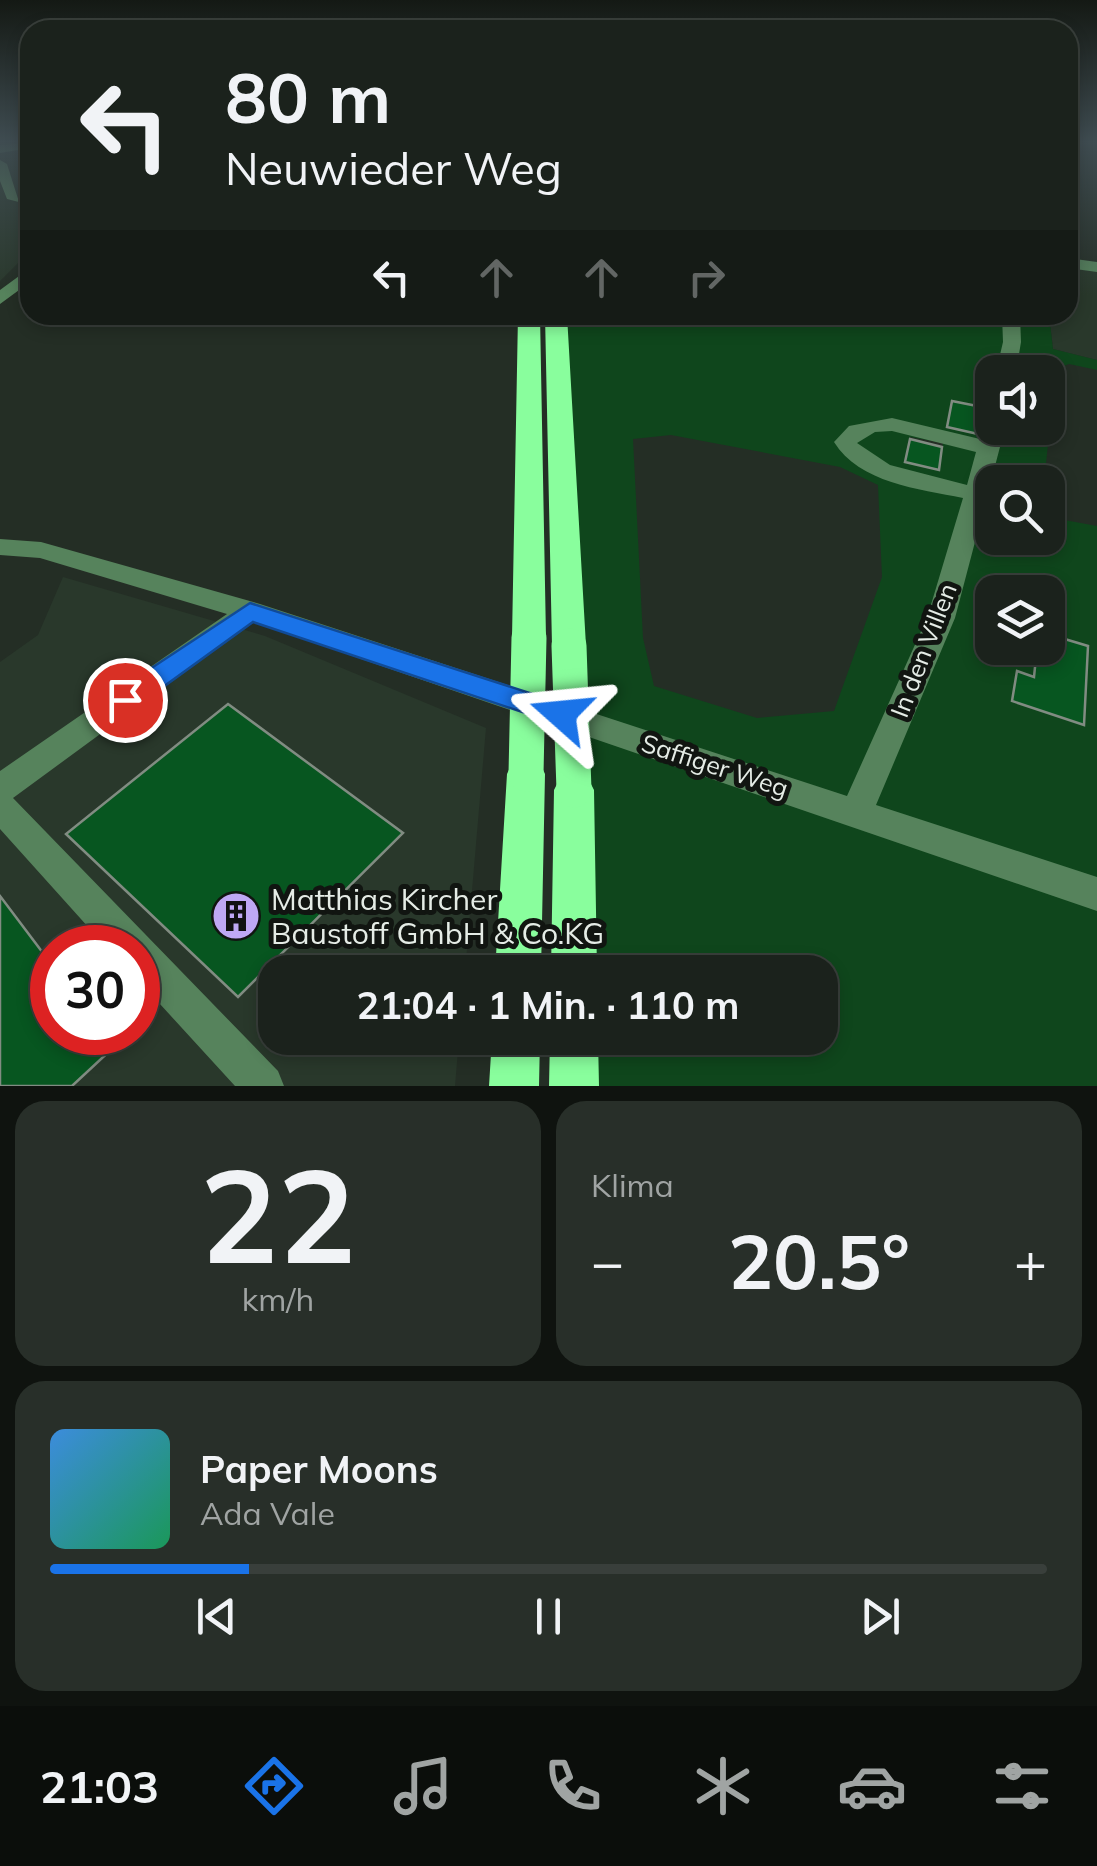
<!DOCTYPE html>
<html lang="de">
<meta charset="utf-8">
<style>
body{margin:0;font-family:Mulish,sans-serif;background:#282f29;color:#f1f3f6;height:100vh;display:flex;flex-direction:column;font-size:38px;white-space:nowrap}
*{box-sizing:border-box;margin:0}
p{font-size:32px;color:#a0a4a3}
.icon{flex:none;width:55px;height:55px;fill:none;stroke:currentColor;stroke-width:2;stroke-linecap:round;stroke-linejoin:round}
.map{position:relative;height:1086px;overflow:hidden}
.side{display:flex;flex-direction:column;gap:15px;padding:15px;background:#0f130f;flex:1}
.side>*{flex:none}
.banner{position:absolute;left:20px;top:20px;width:1058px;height:305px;border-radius:30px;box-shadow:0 5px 15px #0003,0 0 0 2px #393f3b;background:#1b221c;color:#f1f3f6;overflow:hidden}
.controls{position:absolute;left:975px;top:355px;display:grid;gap:20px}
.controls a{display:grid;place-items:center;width:90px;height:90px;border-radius:20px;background:#1b221c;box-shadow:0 5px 15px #0003,0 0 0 2px #393f3b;font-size:50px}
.speed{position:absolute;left:30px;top:925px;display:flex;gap:20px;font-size:50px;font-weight:700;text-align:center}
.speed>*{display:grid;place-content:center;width:130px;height:130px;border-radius:50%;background:#1b221c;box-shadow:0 5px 15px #0003,0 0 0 2px #393f3b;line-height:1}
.speed .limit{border:15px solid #d22;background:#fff;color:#111}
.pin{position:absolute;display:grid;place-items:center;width:85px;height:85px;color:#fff;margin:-42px;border:5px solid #fff;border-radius:50%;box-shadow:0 2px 10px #0007}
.me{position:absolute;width:110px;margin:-55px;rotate:288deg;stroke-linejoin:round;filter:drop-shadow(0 0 8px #0008)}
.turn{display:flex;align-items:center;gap:35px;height:210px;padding:0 40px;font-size:45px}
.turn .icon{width:130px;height:130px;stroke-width:2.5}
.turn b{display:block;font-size:70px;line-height:85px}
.lanes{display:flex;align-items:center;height:95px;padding:0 40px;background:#0003;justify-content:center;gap:50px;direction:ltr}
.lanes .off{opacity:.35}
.big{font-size:75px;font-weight:700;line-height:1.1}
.side .tile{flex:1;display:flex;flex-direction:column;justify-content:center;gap:15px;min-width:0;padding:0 35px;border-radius:30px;background:#282f29}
.side .dial{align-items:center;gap:0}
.dial b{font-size:130px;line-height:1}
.song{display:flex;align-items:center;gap:30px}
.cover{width:120px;height:120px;border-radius:15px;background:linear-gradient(135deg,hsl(210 70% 55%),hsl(150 70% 35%))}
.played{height:10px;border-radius:5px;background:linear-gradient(90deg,#1a73e8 20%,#393f3b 20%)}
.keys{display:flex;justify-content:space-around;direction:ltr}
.heat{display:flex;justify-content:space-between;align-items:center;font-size:55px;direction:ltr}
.side .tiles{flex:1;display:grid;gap:15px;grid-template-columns:1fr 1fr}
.tile:last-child{grid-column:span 2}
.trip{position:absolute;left:258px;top:955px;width:580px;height:100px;border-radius:30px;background:#1b221c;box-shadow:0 5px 15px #0003,0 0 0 2px #393f3b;font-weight:700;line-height:100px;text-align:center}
.dock{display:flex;height:160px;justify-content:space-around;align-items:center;background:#0b0e0b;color:#a0a4a3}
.dock .icon{width:70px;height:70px}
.dock .selected{color:#1a73e8}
.dock b{font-size:45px;color:#f1f3f6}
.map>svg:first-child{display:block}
.built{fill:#29382b;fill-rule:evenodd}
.green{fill:#0f461c;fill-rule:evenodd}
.building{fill:#075620;stroke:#818c82;stroke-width:2.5}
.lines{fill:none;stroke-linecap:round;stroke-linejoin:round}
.minor{fill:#56835c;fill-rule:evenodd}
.highway{fill:#89fe9d;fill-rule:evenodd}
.highway-bridge{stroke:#89fe9d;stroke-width:35}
.route{fill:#1a73e8;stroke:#114b97;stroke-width:2.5}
.labels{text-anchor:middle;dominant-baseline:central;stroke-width:10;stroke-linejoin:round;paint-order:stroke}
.street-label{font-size:25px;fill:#e5ece6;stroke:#111511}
.near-poi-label{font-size:30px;fill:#e5ece6;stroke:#111511;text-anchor:start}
</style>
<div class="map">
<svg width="1097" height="1086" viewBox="0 0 1097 1086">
<rect width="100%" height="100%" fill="#242e25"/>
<path class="built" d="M0,143H30V262L18,263L0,281Z
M1068,258L1097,263V360L1053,349L1049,315H1068Z
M63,577L265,636L486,728L465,972H275V1038H459L455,1086H0V662L38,635ZM52,948H138V1032H52Z"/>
<path class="green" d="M561,315H1049L1053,349L1097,360V370L1069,364L1056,369L1044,482H992V538H1048V517L1097,526V1086H598L597,1038H820V972H595L589,692ZM992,372H1048V428H992ZM952,402L987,408L983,435L947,427ZM671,435L840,467L878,485L882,577L834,711L757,718L654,686L643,638L633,439ZM910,437L943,443L939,469L906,462ZM992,592H1048V634L1088,646L1087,669L1037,654V648H992ZM1017,672L1086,693L1084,724L1012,701Z"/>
<path class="building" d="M952,401L987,408L978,434L947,427Z
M910,439L942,447L939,470L905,462Z
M1048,634L1088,646L1084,725L1012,701L1017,671L1034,677L1037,648H1048Z
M228,704L403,833L238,997L66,834Z
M0,896L52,965V1032H105L115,1046L72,1086H0Z"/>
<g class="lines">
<path class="minor" d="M30,143V148L0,153V145Z
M0,160L7,164L19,202L7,199L0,181Z
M1068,258L1097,262V272L1068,268Z
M30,268V282L0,304V290Z
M1002,315H1020L1021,342L1016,372H996L1003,342Z
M892,418L980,439L986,423L1005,428L955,618L876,805L1097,877V911L253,622L13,798L278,1071L284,1086H235L138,980V948H107L0,829V771L227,614L40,558L0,555V539L41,542L260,604L847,796L927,618L963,498C919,489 859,483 834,442L849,426ZM892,431L976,452L967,485L890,465L857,443L875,432Z"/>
<path class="highway" d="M518,315H540L546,638L541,647L529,650L517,647L512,638Z
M545,315H567L586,646L581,655L569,658L557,655L552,646Z
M526,758L540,763L545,774L541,972H495L507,774L512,763Z
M574,773L588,778L594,790L597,972H551L554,790L560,778Z
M492,1038H540L539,1086H489Z
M550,1038H598L599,1086H549Z"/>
<path class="highway-bridge" d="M569,646L574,790
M526,774L529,638"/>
</g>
<linearGradient id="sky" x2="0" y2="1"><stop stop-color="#141914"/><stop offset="0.48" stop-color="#3f4c51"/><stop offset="1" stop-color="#3f4c51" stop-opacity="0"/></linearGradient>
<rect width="1097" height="295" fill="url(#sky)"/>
<path class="route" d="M250,603L570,706L575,714L570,721L561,725L253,622L134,708L125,711L115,708L111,700L115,692Z"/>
<defs>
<g id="building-disc" transform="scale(2.5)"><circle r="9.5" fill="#bfa8f4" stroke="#111511"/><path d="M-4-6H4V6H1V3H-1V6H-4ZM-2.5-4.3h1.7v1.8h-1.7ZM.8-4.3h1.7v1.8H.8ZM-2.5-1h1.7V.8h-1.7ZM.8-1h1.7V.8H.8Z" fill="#111"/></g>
</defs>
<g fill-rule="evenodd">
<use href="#building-disc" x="236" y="916"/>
</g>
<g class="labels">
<g class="street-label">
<text transform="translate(923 650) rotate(-69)">In den Villen</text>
<text transform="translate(715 765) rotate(18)">Saffiger Weg</text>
</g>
<g class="near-poi-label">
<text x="271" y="899">Matthias Kircher<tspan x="271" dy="34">Baustoff GmbH &amp; Co.KG</tspan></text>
</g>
</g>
</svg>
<div class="controls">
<a><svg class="icon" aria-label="sound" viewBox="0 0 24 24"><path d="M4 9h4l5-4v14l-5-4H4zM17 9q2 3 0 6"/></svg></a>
<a><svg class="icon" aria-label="search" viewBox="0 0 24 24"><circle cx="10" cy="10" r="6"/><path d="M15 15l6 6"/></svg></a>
<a><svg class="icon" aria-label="layers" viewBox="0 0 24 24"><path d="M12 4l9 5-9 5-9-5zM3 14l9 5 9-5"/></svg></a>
</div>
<div class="speed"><div class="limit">30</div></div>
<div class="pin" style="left:125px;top:700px;background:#d93025"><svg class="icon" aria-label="arrive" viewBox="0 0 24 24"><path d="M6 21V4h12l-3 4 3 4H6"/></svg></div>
<svg class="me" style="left:561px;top:714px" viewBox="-20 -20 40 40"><path d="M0-17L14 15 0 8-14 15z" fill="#1a73e8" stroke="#fff" stroke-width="4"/></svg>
<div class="trip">21:04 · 1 Min. · 110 m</div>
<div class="banner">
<div class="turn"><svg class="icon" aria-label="left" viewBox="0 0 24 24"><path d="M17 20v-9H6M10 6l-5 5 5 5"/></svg><div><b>80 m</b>Neuwieder Weg</div></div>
<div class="lanes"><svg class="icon" aria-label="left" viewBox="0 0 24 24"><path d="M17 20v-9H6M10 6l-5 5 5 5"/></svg><svg class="icon off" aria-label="ahead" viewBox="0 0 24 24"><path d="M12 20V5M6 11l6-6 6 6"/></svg><svg class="icon off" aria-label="ahead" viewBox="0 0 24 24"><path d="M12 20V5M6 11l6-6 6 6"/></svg><svg class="icon off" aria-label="right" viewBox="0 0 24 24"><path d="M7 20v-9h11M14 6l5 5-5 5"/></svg></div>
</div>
</div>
<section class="side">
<div class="tiles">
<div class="tile dial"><b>22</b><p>km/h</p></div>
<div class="tile"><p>Klima</p>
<div class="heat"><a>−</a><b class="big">20.5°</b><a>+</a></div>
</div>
<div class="tile">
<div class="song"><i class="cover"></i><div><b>Paper Moons</b><p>Ada Vale</p></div></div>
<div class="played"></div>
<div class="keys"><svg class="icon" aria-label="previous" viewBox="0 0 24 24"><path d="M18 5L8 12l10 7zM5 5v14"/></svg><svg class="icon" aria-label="pause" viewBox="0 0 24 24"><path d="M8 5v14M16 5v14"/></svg><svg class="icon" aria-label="next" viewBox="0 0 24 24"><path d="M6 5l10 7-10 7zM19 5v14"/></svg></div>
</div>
</div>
</section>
<nav class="dock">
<b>21:03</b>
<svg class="icon selected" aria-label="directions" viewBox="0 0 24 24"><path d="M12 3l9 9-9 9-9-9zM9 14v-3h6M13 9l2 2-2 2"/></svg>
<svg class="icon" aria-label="music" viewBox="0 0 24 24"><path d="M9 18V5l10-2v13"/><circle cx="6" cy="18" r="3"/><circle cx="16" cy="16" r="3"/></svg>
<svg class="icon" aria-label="phone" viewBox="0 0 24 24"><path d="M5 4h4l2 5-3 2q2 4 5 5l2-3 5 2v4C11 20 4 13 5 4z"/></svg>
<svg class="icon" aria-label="climate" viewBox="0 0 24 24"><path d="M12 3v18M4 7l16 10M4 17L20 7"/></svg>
<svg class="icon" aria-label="car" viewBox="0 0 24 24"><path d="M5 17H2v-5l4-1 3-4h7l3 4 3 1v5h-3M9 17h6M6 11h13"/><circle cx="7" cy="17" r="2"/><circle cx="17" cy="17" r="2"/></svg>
<svg class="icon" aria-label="filters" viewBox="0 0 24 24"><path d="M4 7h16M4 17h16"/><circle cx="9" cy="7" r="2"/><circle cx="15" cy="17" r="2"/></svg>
</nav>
